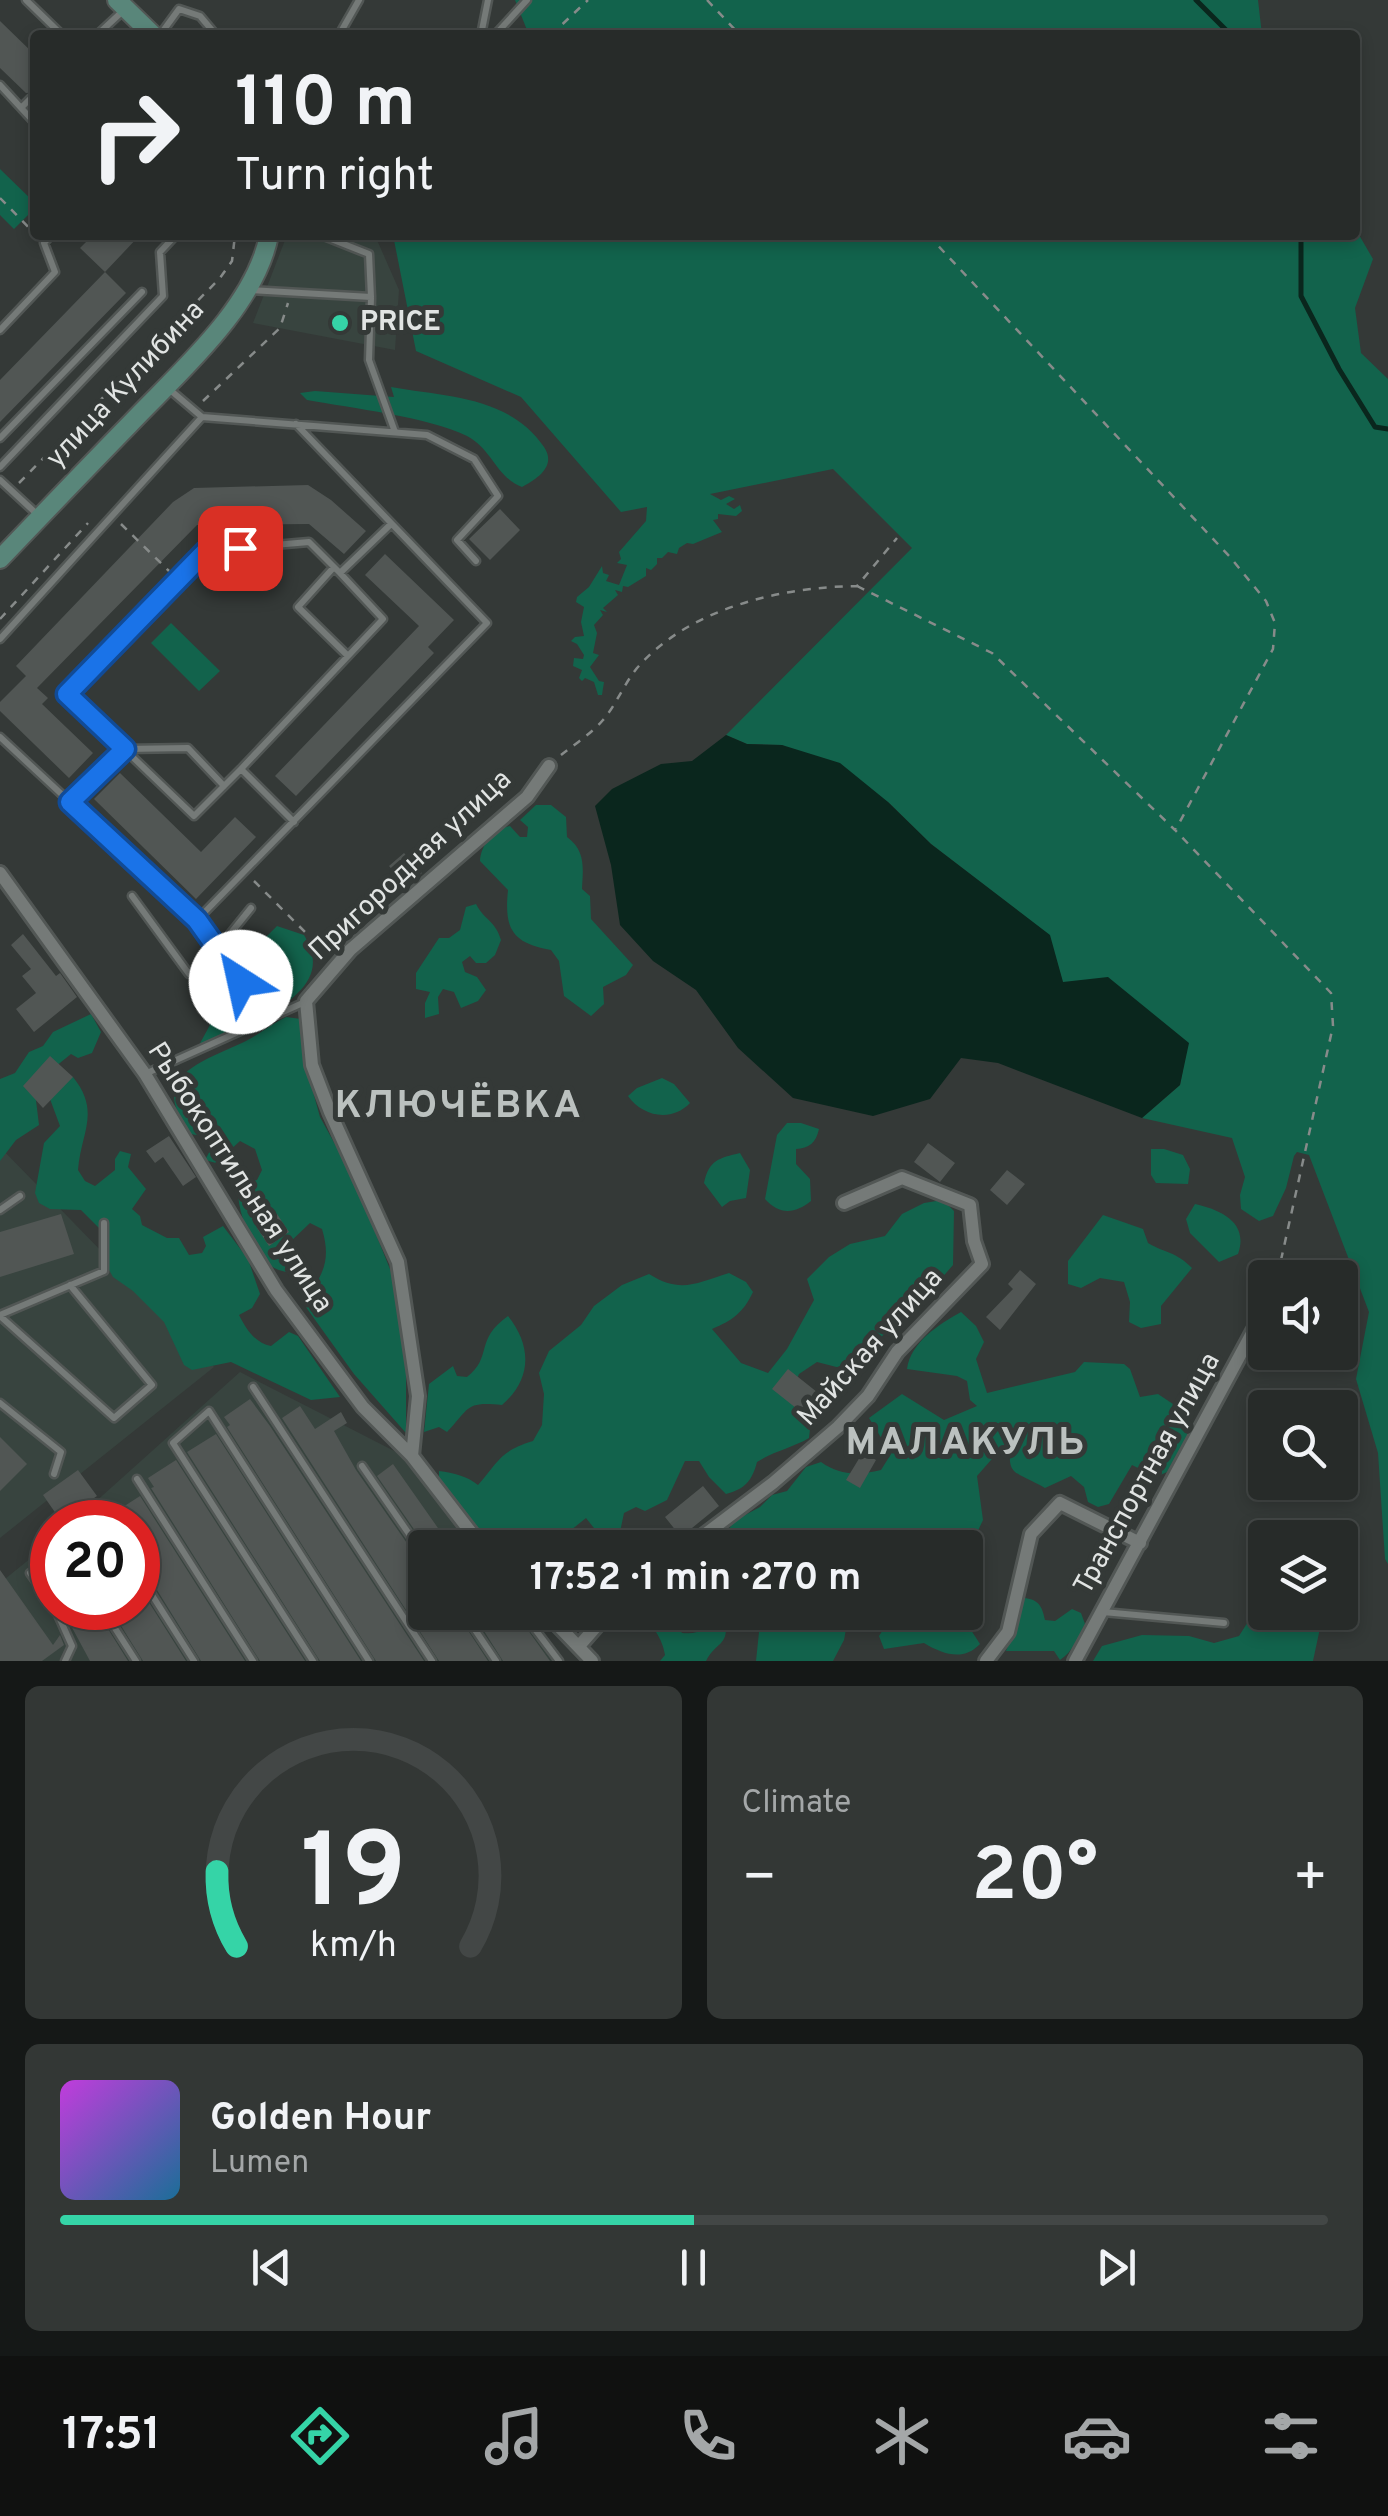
<!DOCTYPE html>
<meta charset="utf-8">
<style>
body{margin:0;font-family:Overpass,sans-serif;background:#333735;color:#f1f3f6;height:100vh;display:flex;flex-direction:column;font-size:38px;white-space:nowrap}
*{box-sizing:border-box;margin:0}
p{font-size:32px;color:#a4a7a8}
.icon{flex:none;width:55px;height:55px;fill:none;stroke:currentColor;stroke-width:2;stroke-linecap:round;stroke-linejoin:round}
.map{position:relative;height:1661px;overflow:hidden}
.details{display:flex;flex-direction:column;gap:25px;padding:25px;background:#151817;flex:1}
.details>*{flex:none}
.hud{position:absolute;left:30px;top:30px;width:1330px;height:210px;border-radius:10px;box-shadow:0 5px 15px #0003,0 0 0 2px #434746;background:#272b29;color:#f1f3f6;overflow:hidden}
.buttons{position:absolute;left:1248px;top:1260px;display:grid;gap:20px}
.buttons a{display:grid;place-items:center;width:110px;height:110px;border-radius:10px;background:#272b29;box-shadow:0 5px 15px #0003,0 0 0 2px #434746;font-size:50px}
.speed{position:absolute;left:30px;top:1500px;display:flex;gap:20px;font-size:50px;font-weight:700;text-align:center}
.speed>*{display:grid;place-content:center;width:130px;height:130px;border-radius:50%;background:#272b29;box-shadow:0 5px 15px #0003,0 0 0 2px #434746;line-height:1}
.speed .limit{border:15px solid #d22;background:#fff;color:#111}
.pin{position:absolute;display:grid;place-items:center;width:85px;height:85px;color:#fff;margin:-42px;border-radius:20px;box-shadow:0 5px 15px #0006}
.me{position:absolute;width:110px;margin:-55px;rotate:325deg;stroke-linejoin:round;filter:drop-shadow(0 0 8px #0008)}
.turn{display:flex;align-items:center;gap:35px;height:210px;padding:0 40px;font-size:45px}
.turn .icon{width:130px;height:130px;stroke-width:2.5}
.turn b{display:block;font-size:70px;line-height:85px}
.big{font-size:75px;font-weight:700;line-height:1.1}
.details .tile{flex:1;display:flex;flex-direction:column;justify-content:center;gap:15px;min-width:0;padding:0 35px;border-radius:15px;background:#333735}
.details .dial{align-items:center;gap:0}
.dial svg{height:260px;overflow:visible;fill:none;stroke:#434746;stroke-width:7;stroke-linecap:round;text-anchor:middle}
.dial text{fill:#f1f3f6;stroke:none}
.song{display:flex;align-items:center;gap:30px}
.cover{width:120px;height:120px;border-radius:15px;background:linear-gradient(135deg,hsl(290 70% 55%),hsl(200 70% 35%))}
.played{height:10px;border-radius:5px;background:linear-gradient(90deg,#35d4a7 50%,#434746 50%)}
.keys{display:flex;justify-content:space-around;direction:ltr}
.heat{display:flex;justify-content:space-between;align-items:center;font-size:55px;direction:ltr}
.details .tiles{flex:1;display:grid;gap:25px;grid-template-columns:1fr 1fr}
.tile:last-child{grid-column:span 2}
.trip{position:absolute;left:408px;top:1530px;width:575px;height:100px;border-radius:10px;background:#272b29;box-shadow:0 5px 15px #0003,0 0 0 2px #434746;font-weight:700;line-height:100px;text-align:center}
.dock{display:flex;height:160px;justify-content:space-around;align-items:center;background:#101110;color:#a4a7a8}
.dock .icon{width:70px;height:70px}
.dock .on{color:#35d4a7}
.dock b{font-size:45px;color:#f1f3f6}
.map>svg:first-child{display:block}
.built{fill:#38443f}
.green{fill:#12634c}
.water{fill:#0a261d}
.lines{fill:none;stroke-linecap:round;stroke-linejoin:round}
.stream{stroke:#0a261d;stroke-width:5}
.building{fill:#515654}
.lane-casing{stroke:#525755;stroke-width:11}
.street-casing{stroke:#525755;stroke-width:18}
.secondary-casing{stroke:#525755;stroke-width:22}
.path{stroke:#878b8a;stroke-width:2.5;stroke-dasharray:8 8;stroke-linecap:butt}
.lane{stroke:#757a78;stroke-width:6}
.street{stroke:#757a78;stroke-width:12}
.secondary{stroke:#59867a;stroke-width:18}
.route-casing{stroke:#114b97;stroke-width:25}
.route{stroke:#1a73e8;stroke-width:18}
.poi-dot{fill:#35d4a7;stroke:#343937;stroke-width:4}
.labels{text-anchor:middle;dominant-baseline:central;stroke-width:10;stroke-linejoin:round;paint-order:stroke}
.poi-label{font-size:28px;font-weight:bold;fill:#e1e4e3;stroke:#343937;text-anchor:start}
.street-label{font-size:28px;fill:#e1e4e3;stroke:#343937}
.district-label{font-size:38px;font-weight:bold;letter-spacing:2.5px;fill:#bbc1bf;stroke:#343937}
</style>
<div class="map">
<svg width="1388" height="1661" viewBox="0 0 1388 1661">
<rect width="100%" height="100%" fill="#343937"/>
<path class="built" d="M287,235H363L377,240L399,290L395,350L253,323Z
M0,1147L214,1367L0,1538Z
M240,1372L406,1457L476,1547L425,1548V1612L527,1613L564,1661H0V1583L52,1541V1608H138V1522H73Z"/>
<path class="green" d="M515,0H1258L1262,35H529Z
M0,169L35,203V208L14,229L0,215Z
M1355,228L1373,259L1355,308L1361,353L1388,379V1564L1385,1559L1378,1453L1356,1379L1369,1312L1309,1155L1297,1152L1294,1156L1286,1188L1273,1216L1259,1221L1241,1209L1240,1195L1245,1177L1232,1138L1142,1118L1180,1085L1188,1043L1149,1012L1063,983L1049,935L931,844L888,802L782,745L747,744L726,735L912,548L833,469L710,494L721,500L729,496L735,499L726,504L734,509L740,505L742,511L736,516L718,514V519L713,520L722,532L693,544L687,543L679,548L677,554L668,552L662,558H657V564L651,570L646,568V576L628,587L623,586L622,592L615,590L618,595L603,608L607,612L600,610L603,615L594,625L597,633L593,653L599,655L590,667L599,681L604,682L602,695H598L594,682L585,678L582,681L579,678L582,670L573,666L574,658L583,659L584,655L577,644L571,641L575,637L584,636L581,622L584,607L576,602L577,597L589,587L602,566L603,573L609,575L606,581L619,585L627,565L617,563L621,559L619,552L646,521L647,507L621,512L521,397L416,351L393,235H1355Z
M391,387C447,397 509,396 544,447C557,466 537,479 522,487C495,476 493,450 467,436C428,417 351,408 307,400L300,393L315,391L394,397Z
M171,623L220,671L199,691L151,643Z
M536,805H551L566,817L567,837C586,851 583,868 582,889L590,896L591,919L633,965L626,975L603,987L604,1004L591,1016L564,996L559,961L551,950C512,943 504,929 508,890L480,861C481,845 493,829 510,826L520,837H527L528,827L520,820Z
M476,904C484,920 495,920 501,940L495,955L486,963H476L470,956L462,962L465,972L477,977L486,990L478,1001L461,1008L454,992L443,989L438,997L439,1014L425,1018V1003L430,992L416,989V973L439,938H449L460,930L466,907Z
M277,926L304,935C330,977 294,998 262,1020C256,1024 251,1031 244,1035C231,1042 212,1043 198,1047L217,1012L232,1016L239,1007L234,1000L276,959L264,939Z
M91,1014L101,1032L92,1053L78,1058L71,1054L34,1084L39,1125L16,1140L0,1161V1079L15,1073L29,1052L43,1046L53,1032Z
M286,1017L301,1019L307,1070L320,1117L353,1177L396,1284L406,1337V1433L354,1374L303,1303C322,1276 332,1262 322,1229L310,1223L289,1243V1255L302,1266L303,1275C294,1273 279,1272 271,1266C251,1250 236,1209 238,1185L257,1180L262,1170L255,1149L240,1141L216,1163L205,1160L213,1145L207,1137L191,1134C146,1076 200,1063 244,1042C259,1035 271,1024 286,1017Z
M59,1075L73,1077C101,1112 81,1132 78,1170L85,1181L95,1186L115,1170V1159L120,1151L131,1154L128,1167L146,1189L132,1209L140,1216L142,1225L167,1238H179L189,1255L202,1253L206,1246L203,1237L223,1226L248,1259L260,1294L252,1308L239,1315C246,1329 255,1343 271,1346L289,1332L298,1336L340,1397L311,1400L231,1362L192,1370L184,1365L164,1322L133,1291L113,1277L103,1259L107,1236L81,1210L50,1209L39,1203L35,1193L44,1143L60,1126L47,1091Z
M662,1078L674,1084L690,1103C671,1123 642,1116 628,1096L637,1088Z
M787,1123H801L819,1129C816,1143 809,1148 796,1149V1164L810,1179L811,1201C795,1214 779,1215 765,1199L777,1135Z
M1151,1149H1164L1183,1155L1190,1169L1188,1184L1156,1183L1151,1175Z
M740,1153L750,1170L746,1198L730,1201L722,1207L704,1183C709,1160 719,1158 740,1153Z
M943,1200L954,1211L953,1265L927,1295L867,1350L863,1365L852,1371L817,1362L799,1374L792,1391L811,1420L809,1438C792,1448 774,1451 757,1462C752,1481 745,1489 726,1494L709,1477L699,1461H685L667,1500L645,1511L636,1507L624,1513L620,1532L605,1542L586,1518L550,1547L513,1548L507,1528L495,1538L481,1536L439,1478V1471C454,1473 467,1476 478,1485C499,1461 500,1451 533,1441L542,1425L544,1394L539,1373L549,1351L581,1325L594,1306L622,1285L649,1274C681,1294 696,1283 729,1273L746,1282L753,1292C743,1313 733,1320 712,1329L741,1363L768,1373L787,1349L814,1300L807,1279L829,1257L850,1244L885,1236L902,1214L924,1203Z
M1195,1204C1222,1210 1249,1223 1238,1254L1219,1262L1190,1233L1186,1219Z
M1103,1215L1143,1229L1148,1243C1167,1254 1175,1251 1192,1268L1161,1306V1324L1141,1328L1129,1322L1130,1302L1124,1282L1100,1278L1081,1288L1068,1284V1261Z
M961,1312L976,1326L984,1342L976,1359L987,1393L1075,1372L1084,1362L1124,1364L1130,1369L1140,1397L1158,1394L1182,1410L1174,1420L1188,1434L1167,1472L1156,1477L1132,1465L1109,1504L1098,1507L1088,1502L1084,1487L1071,1476L1045,1488C1011,1469 1006,1477 1012,1436L977,1476L983,1520L974,1539L970,1584L965,1588V1548H725L720,1543L734,1521L760,1507L772,1495L787,1491L806,1467L821,1462C841,1476 858,1475 881,1470L891,1454L869,1418L902,1394L944,1420L977,1406L970,1400L967,1381L957,1376L907,1369C911,1342 938,1325 961,1312Z
M508,1316C532,1346 532,1379 502,1405C465,1401 470,1408 447,1432L439,1427L424,1432L429,1384L453,1366L457,1376L467,1377C493,1357 474,1340 508,1316Z
M1265,1595V1612L1323,1614L1313,1661H1093L1102,1646L1142,1635L1189,1636L1214,1643L1239,1636Z
M1025,1598C1039,1600 1042,1606 1045,1620L1055,1621L1072,1609L1081,1613L1085,1624C1078,1639 1073,1651 1060,1660L1054,1651H1006Z
M649,1613H673L674,1622L682,1633C700,1635 709,1628 716,1613H741L725,1620C730,1646 715,1642 706,1661H660L665,1655C662,1635 651,1630 649,1613Z
M761,1613H849L844,1640L833,1661H756Z
M883,1613H960L980,1644C964,1661 944,1655 924,1643L884,1649L879,1636L888,1622Z"/>
<path class="water" d="M726,735L747,744L782,745L840,763L888,802L931,844L1050,935L1063,982L1108,977L1189,1043L1180,1085L1142,1118L998,1063L961,1058L930,1099L873,1116L793,1098L738,1048L696,990L653,961L620,925L611,865L595,806L612,789L661,764L692,761Z"/>
<g class="lines">
<path class="stream" d="M1196,0L1231,35
M1301,235V296L1339,369L1375,427L1388,429"/>
</g>
<path class="building" d="M0,21L35,55V92L26,93L0,68Z
M93,235H140L105,272L80,248Z
M105,272L126,293L0,422V380Z
M308,485L331,500L366,531L344,554L309,524L197,525L37,688L48,698L42,704L93,753L69,778L0,711V702L26,676L16,666L173,502L194,488Z
M500,509L520,530L490,560L469,539Z
M385,554L454,620L428,647L434,653L296,796L275,776L419,626L365,575Z
M120,773L201,852L235,817L256,837L196,899L94,799Z
M404,853L422,873L407,886L389,866Z
M23,934L56,976L60,973L77,997L34,1032L16,1009L36,993L22,976L31,969L11,945Z
M50,1056L73,1077L43,1108L23,1086Z
M169,1136L196,1177L183,1186L163,1157L155,1163L146,1151Z
M928,1143L955,1163L940,1182L914,1162Z
M1007,1170L1025,1184L1007,1205L990,1190Z
M61,1214L74,1254L0,1277V1232Z
M277,1214L289,1232L269,1246L257,1228Z
M1020,1270L1036,1284L1000,1330L986,1317L1013,1289L1008,1284Z
M788,1369L827,1400L811,1420L772,1389Z
M250,1399L270,1426L424,1661H376L227,1427L230,1425L224,1417Z
M300,1406L315,1429L341,1412L347,1423L334,1431L356,1470L425,1569V1612H456L488,1661H439L282,1418Z
M216,1434L361,1661H320L187,1452Z
M0,1437L27,1464L0,1491Z
M863,1452L876,1460L860,1488L846,1480Z
M176,1460L305,1661H260L151,1488L154,1487L148,1478Z
M393,1464L452,1548H427L377,1476Z
M78,1470L97,1496L61,1521L43,1495Z
M703,1486L719,1506L681,1537L665,1517Z
M140,1496L245,1661H201L144,1569L138,1566V1522H112L109,1516Z
M0,1570L53,1645L60,1635L64,1645L42,1661H0Z
M138,1585L186,1661H143L110,1608H138Z
M79,1608H95L128,1661H90L69,1622Z
M472,1612H515L550,1661H503Z"/>
<g class="lines">
<g class="lane-casing">
<path id="lane" d="M26,0L62,35
M97,35L125,9
M160,35L179,9L200,16L216,35
M339,35L359,0
M481,35L488,0
M495,35L527,0
M0,85L35,123
M22,107L31,98
M249,290L371,297L369,254L321,235
M371,298L369,360L395,432
M0,330L55,272L44,243L51,235
M202,417L427,435L474,459L498,496L457,540L476,561
M0,438L142,292
M0,467L163,296L160,252L176,235
M0,480L39,516
M334,567L298,607L348,656
M0,639L202,417L169,389
M0,737L197,920L487,623L296,424
M241,769L383,619L340,573
M69,803L125,749L188,748L224,786
M294,822L241,769L194,816L67,694L206,551L309,542L340,573L391,524
M132,896L189,974L218,949L251,908
M197,920L241,982
M145,1074L305,1002
M0,1210L20,1196
M0,1315L104,1271V1223
M0,1316L114,1418L152,1385L70,1285
M253,1387L432,1661
M0,1403L61,1452L54,1474
M362,1466L425,1557
M137,1479L253,1661
M97,1510L105,1522
M30,1573L52,1604
M138,1573L194,1661
M55,1608L72,1646L65,1661
M102,1608L136,1661
M463,1612L496,1661
M522,1612L559,1661
M1103,1612L1224,1623
M313,1661L173,1443L209,1411L369,1661"/>
</g>
<g class="street-casing">
<path id="street" d="M0,873L145,1074L276,1290L363,1407L412,1456L483,1548
M412,1456L418,1396L398,1262L330,1112L312,1065L306,1001L350,950L527,797L549,766
M687,1548L773,1483L838,1427L868,1396L897,1352L982,1264L974,1241L970,1205L902,1178L844,1203
M545,1612L592,1661
M579,1646L609,1612
M986,1661L1008,1632L1031,1534L1060,1503L1140,1543
M1075,1661L1265,1309"/>
</g>
<g class="secondary-casing">
<path id="secondary" d="M117,0L153,35
M0,559C43,514 86,469 129,425C178,373 255,308 269,235"/>
</g>
<path class="path" d="M707,0L740,35
M551,35L588,0
M0,198L35,234
M928,235L1230,557L1266,601L1275,623L1273,649L1176,829
M203,401L280,328L288,303
M19,483L220,278L232,261L235,235
M121,524L169,571
M857,586L992,653L1175,830L1331,993L1333,1026L1277,1278
M0,619L88,523
M561,755C575,744 592,733 603,720C616,705 624,684 637,668C689,608 781,587 857,586L897,538
M254,881L326,953"/>
<use href="#lane" class="lane"/>
<use href="#street" class="street"/>
<use href="#secondary" class="secondary"/>
</g>
<g class="lines">
<g class="route-casing">
<path id="route" d="M240,548L206,551L67,694L125,749L70,802L197,920L241,982"/>
</g>
<use href="#route" class="route"/>
</g>
<circle class="poi-dot" cx="340" cy="323" r="10"/>
<g class="labels">
<g class="poi-label">
<text x="360" y="323">PRICE</text>
</g>
<g class="street-label">
<text transform="translate(126 385) rotate(-47)">улица Кулибина</text>
<text transform="translate(411 866) rotate(-43)">Пригородная улица</text>
<text transform="translate(239 1178) rotate(57)">Рыбокоптильная улица</text>
<text transform="translate(871 1348) rotate(-48)">Майская улица</text>
<text transform="translate(1148 1474) rotate(-61)">Транспортная улица</text>
</g>
<g class="district-label">
<text x="459" y="1107">КЛЮЧЁВКА</text>
<text x="966" y="1444">МАЛАКУЛЬ</text>
</g>
</g>
</svg>
<div class="buttons">
<a><svg class="icon" aria-label="sound" viewBox="0 0 24 24"><path d="M4 9h4l5-4v14l-5-4H4zM17 9q2 3 0 6"/></svg></a>
<a><svg class="icon" aria-label="search" viewBox="0 0 24 24"><circle cx="10" cy="10" r="6"/><path d="M15 15l6 6"/></svg></a>
<a><svg class="icon" aria-label="layers" viewBox="0 0 24 24"><path d="M12 4l9 5-9 5-9-5zM3 14l9 5 9-5"/></svg></a>
</div>
<div class="speed"><div class="limit">20</div></div>
<div class="pin" style="left:240px;top:548px;background:#d93025"><svg class="icon" aria-label="arrive" viewBox="0 0 24 24"><path d="M6 21V4h12l-3 4 3 4H6"/></svg></div>
<svg class="me" style="left:241px;top:982px" viewBox="-20 -20 40 40"><circle r="19" fill="#fff"/><path d="M0-13L10 11 0 6-10 11z" fill="#1a73e8"/></svg>
<div class="trip">17:52 · 1 min · 270 m</div>
<div class="hud">
<div class="turn"><svg class="icon" aria-label="right" viewBox="0 0 24 24"><path d="M7 20v-9h11M14 6l5 5-5 5"/></svg><div><b>110 m</b>Turn right</div></div>
</div>
</div>
<section class="details">
<div class="tiles">
<div class="tile dial"><svg viewBox="0 0 100 80">
<path d="M14 69A42 42 0 1 1 86 69"/>
<path d="M14 69A42 42 0 0 1 8 46" stroke="#35d4a7"/>
<text x="50" y="56" font-size="32" font-weight="700">19</text>
<text x="50" y="72" font-size="11">km/h</text>
</svg></div>
<div class="tile"><p>Climate</p>
<div class="heat"><a>−</a><b class="big">20°</b><a>+</a></div>
</div>
<div class="tile">
<div class="song"><i class="cover"></i><div><b>Golden Hour</b><p>Lumen</p></div></div>
<div class="played"></div>
<div class="keys"><svg class="icon" aria-label="previous" viewBox="0 0 24 24"><path d="M18 5L8 12l10 7zM5 5v14"/></svg><svg class="icon" aria-label="pause" viewBox="0 0 24 24"><path d="M8 5v14M16 5v14"/></svg><svg class="icon" aria-label="next" viewBox="0 0 24 24"><path d="M6 5l10 7-10 7zM19 5v14"/></svg></div>
</div>
</div>
</section>
<nav class="dock">
<b>17:51</b>
<svg class="icon on" aria-label="directions" viewBox="0 0 24 24"><path d="M12 3l9 9-9 9-9-9zM9 14v-3h6M13 9l2 2-2 2"/></svg>
<svg class="icon" aria-label="music" viewBox="0 0 24 24"><path d="M9 18V5l10-2v13"/><circle cx="6" cy="18" r="3"/><circle cx="16" cy="16" r="3"/></svg>
<svg class="icon" aria-label="phone" viewBox="0 0 24 24"><path d="M5 4h4l2 5-3 2q2 4 5 5l2-3 5 2v4C11 20 4 13 5 4z"/></svg>
<svg class="icon" aria-label="climate" viewBox="0 0 24 24"><path d="M12 3v18M4 7l16 10M4 17L20 7"/></svg>
<svg class="icon" aria-label="car" viewBox="0 0 24 24"><path d="M5 17H2v-5l4-1 3-4h7l3 4 3 1v5h-3M9 17h6M6 11h13"/><circle cx="7" cy="17" r="2"/><circle cx="17" cy="17" r="2"/></svg>
<svg class="icon" aria-label="filters" viewBox="0 0 24 24"><path d="M4 7h16M4 17h16"/><circle cx="9" cy="7" r="2"/><circle cx="15" cy="17" r="2"/></svg>
</nav>
